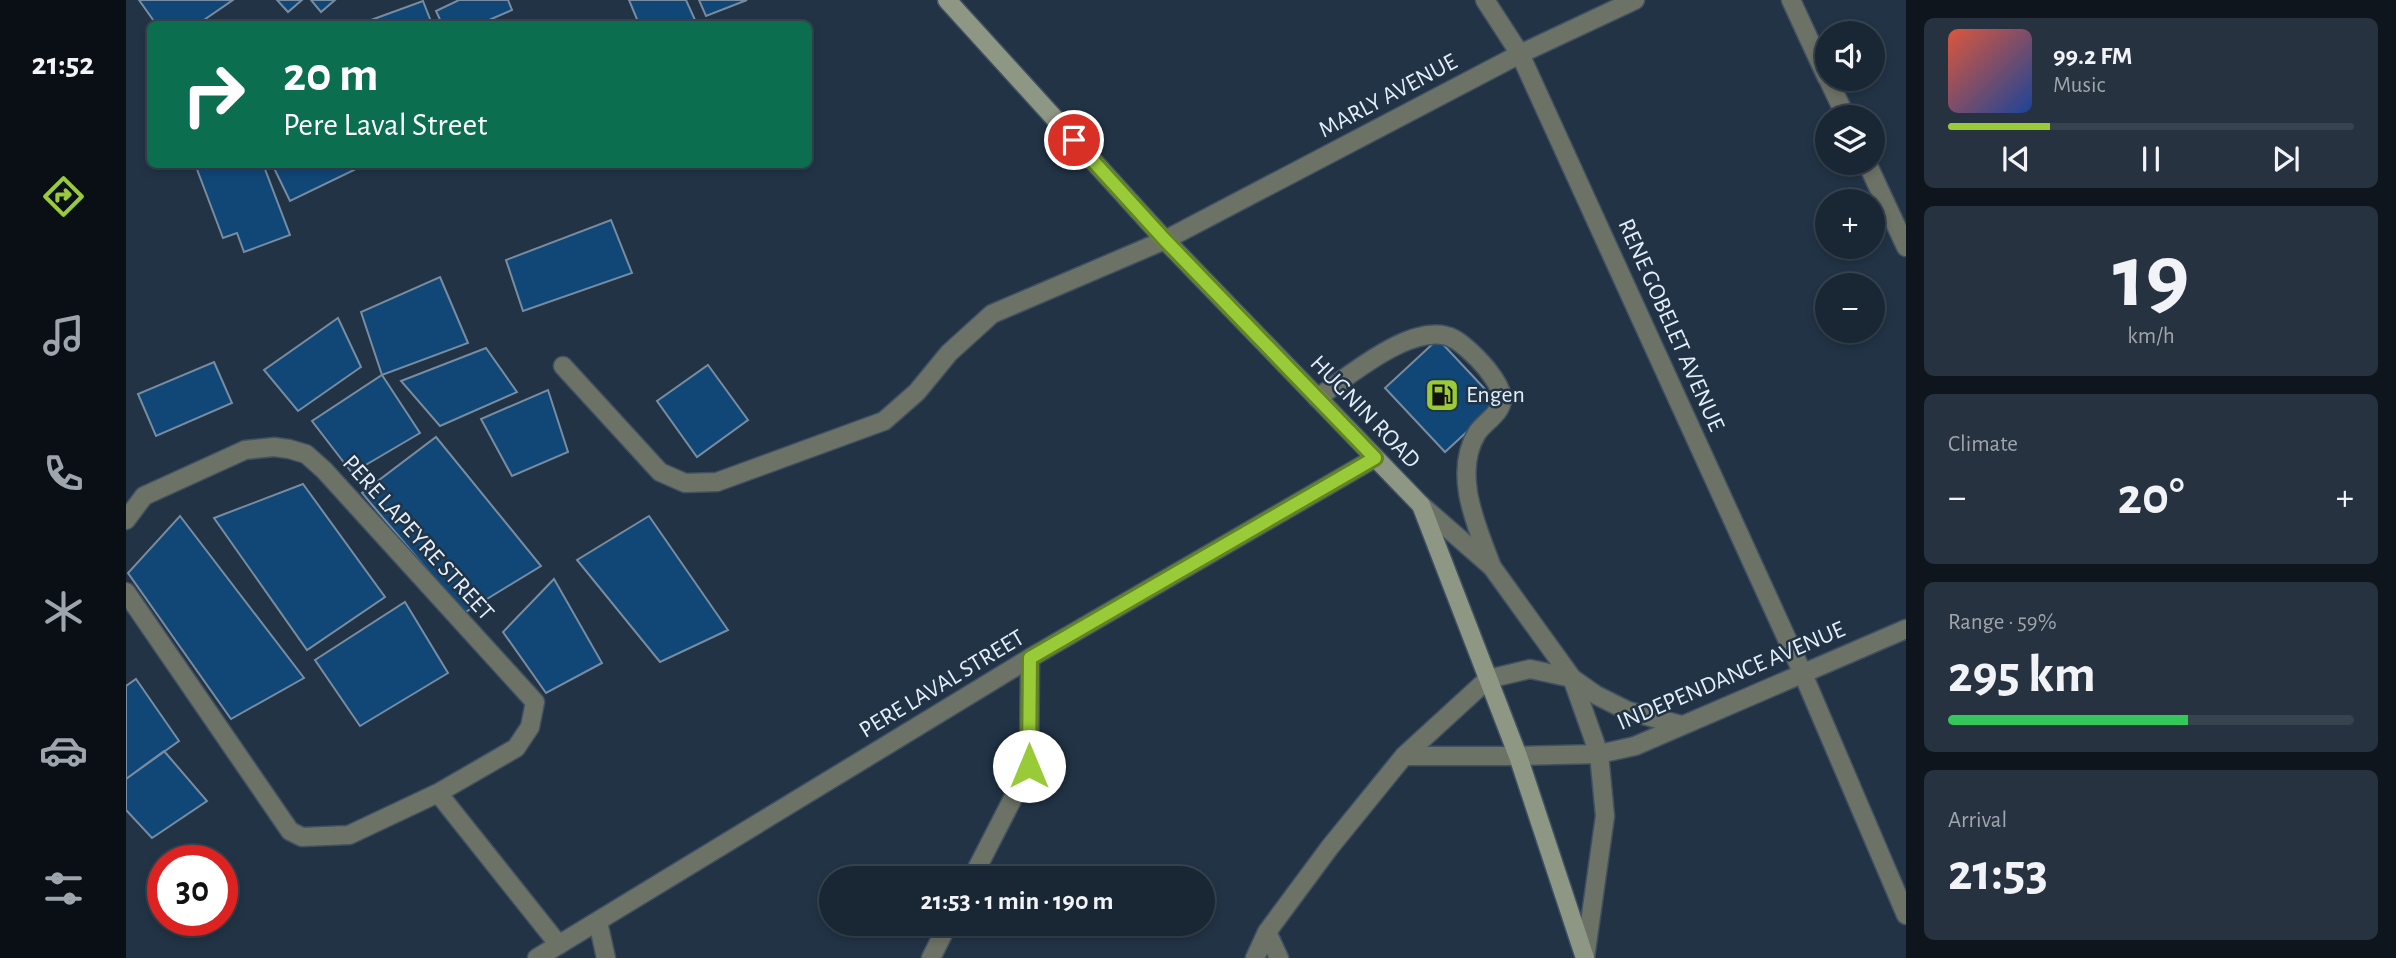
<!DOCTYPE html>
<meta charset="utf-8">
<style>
body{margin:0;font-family:"Alegreya Sans",sans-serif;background:#263240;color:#f1f3f6;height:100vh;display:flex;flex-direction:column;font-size:26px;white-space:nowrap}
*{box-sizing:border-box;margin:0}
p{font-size:23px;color:#9fa5ac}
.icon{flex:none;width:38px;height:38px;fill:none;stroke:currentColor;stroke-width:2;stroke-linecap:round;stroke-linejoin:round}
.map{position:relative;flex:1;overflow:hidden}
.sheet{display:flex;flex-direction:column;gap:18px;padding:18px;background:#0e151d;width:490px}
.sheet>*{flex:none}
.top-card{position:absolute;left:21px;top:21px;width:665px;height:147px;border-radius:10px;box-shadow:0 4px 10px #0003,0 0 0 2px #37434f;background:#0b6e4f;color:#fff;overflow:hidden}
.buttons{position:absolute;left:1689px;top:21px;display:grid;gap:14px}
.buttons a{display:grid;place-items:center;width:70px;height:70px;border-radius:50%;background:#192634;box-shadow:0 4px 10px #0003,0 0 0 2px #37434f;font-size:35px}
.speed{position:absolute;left:21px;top:845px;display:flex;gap:14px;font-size:35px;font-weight:700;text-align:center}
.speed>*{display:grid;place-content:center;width:91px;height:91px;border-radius:50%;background:#192634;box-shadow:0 4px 10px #0003,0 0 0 2px #37434f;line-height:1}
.speed .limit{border:10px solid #d22;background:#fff;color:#111}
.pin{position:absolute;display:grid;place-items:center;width:60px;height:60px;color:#fff;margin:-30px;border:4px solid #fff;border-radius:50%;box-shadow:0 2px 7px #0007}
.me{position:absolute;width:77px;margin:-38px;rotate:0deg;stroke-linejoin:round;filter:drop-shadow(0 0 5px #0008)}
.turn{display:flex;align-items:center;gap:24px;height:147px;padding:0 21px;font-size:32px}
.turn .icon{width:91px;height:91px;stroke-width:2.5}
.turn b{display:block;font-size:49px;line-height:60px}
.big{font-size:52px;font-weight:600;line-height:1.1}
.sheet .tile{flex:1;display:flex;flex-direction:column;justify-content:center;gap:10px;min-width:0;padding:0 24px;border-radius:10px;background:#263240}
.sheet .dial{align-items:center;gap:0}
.dial b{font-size:91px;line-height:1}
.song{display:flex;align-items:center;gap:21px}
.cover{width:84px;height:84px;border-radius:10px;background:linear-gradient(135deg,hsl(10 70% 55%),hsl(220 70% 35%))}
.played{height:7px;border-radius:4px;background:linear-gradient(90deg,#98cb37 25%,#37434f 25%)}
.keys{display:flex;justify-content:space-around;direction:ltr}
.heat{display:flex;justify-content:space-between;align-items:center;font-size:38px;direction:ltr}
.charge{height:10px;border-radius:5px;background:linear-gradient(90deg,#34c759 59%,#37434f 0)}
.trip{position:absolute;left:693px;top:866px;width:396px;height:70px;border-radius:35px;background:#192634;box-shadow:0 4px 10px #0003,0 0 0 2px #37434f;font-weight:600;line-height:70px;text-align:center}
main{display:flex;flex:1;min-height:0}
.tabs{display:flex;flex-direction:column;width:126px;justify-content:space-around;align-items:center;background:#0a0f15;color:#9fa5ac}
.tabs .icon{width:49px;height:49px}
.tabs .on{color:#98cb37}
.tabs b{font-size:32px;color:#f1f3f6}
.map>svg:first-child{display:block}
.building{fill:#114776;stroke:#788ca1;stroke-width:2}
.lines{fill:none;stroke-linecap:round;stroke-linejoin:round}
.service-casing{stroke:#405162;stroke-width:21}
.minor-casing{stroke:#405162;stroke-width:21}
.tertiary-casing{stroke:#405162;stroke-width:21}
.secondary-casing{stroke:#405162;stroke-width:21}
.service{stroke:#6d7267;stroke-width:18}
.minor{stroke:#6d7267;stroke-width:18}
.tertiary{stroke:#6d7267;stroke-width:18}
.secondary{stroke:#8e9684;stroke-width:18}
.route-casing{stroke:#638424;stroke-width:18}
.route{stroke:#98cb37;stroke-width:12}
.labels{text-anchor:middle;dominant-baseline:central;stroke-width:5;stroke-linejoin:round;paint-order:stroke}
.street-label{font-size:24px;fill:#e3eef9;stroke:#213345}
.poi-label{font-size:24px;fill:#e3eef9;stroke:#213345;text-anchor:start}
</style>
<main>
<nav class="tabs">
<b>21:52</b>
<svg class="icon on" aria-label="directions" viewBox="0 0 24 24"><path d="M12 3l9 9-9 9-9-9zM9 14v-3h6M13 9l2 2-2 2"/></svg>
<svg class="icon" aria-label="music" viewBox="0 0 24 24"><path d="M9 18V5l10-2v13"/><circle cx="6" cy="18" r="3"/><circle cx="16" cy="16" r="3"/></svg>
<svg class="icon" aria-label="phone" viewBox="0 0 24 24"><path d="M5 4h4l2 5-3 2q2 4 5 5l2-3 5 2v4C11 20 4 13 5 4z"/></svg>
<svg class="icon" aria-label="climate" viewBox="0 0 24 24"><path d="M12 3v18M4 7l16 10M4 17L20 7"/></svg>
<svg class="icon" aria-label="car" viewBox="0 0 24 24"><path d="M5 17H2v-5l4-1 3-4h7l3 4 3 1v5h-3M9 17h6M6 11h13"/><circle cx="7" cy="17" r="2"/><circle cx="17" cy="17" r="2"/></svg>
<svg class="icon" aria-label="filters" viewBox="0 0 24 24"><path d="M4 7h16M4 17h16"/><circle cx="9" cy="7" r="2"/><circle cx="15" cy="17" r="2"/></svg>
</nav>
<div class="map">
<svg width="1780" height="958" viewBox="0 0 1780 958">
<rect width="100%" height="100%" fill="#213345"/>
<path class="building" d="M13,0H107L72,24H30Z
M151,0H176L162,12Z
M185,0H209L195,12Z
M333,0H382L386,10L354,24H316L310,11Z
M503,0H560L569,20L558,24H513Z
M573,0H621L580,16Z
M297,1L306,24H234Z
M69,164H137L164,235L118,252L111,233L97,238Z
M146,164H225L228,170L164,201Z
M485,220L506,273L397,311L380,260Z
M314,277L342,343L256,375L235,312Z
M212,318L235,367L172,411L138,370Z
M1312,339L1372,403L1319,452L1259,388Z
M360,348L391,392L314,426L275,381Z
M88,362L106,403L30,436L12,394Z
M582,365L622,420L571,457L531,401Z
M256,375L294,433L226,473L186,421Z
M422,390L442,452L386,476L355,419Z
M310,437L415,566L338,613L236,493Z
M177,484L259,597L181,650L88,518Z
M54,516L178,678L105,719L2,573Z
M523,516L602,630L534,662L451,560Z
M428,579L476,663L420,693L377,632Z
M279,602L322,673L234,726L189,660Z
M10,679L53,741L0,779V686Z
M38,751L81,801L26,838L0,810V779Z"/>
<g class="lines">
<g class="service-casing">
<path id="service" d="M1191,398C1222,377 1290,318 1328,339C1336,343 1346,353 1352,359C1361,368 1377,388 1376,400C1375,414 1358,422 1351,433C1326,474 1351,527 1366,567"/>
</g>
<g class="minor-casing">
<path id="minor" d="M1359,0L1394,54L1677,674L1780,915
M1665,0L1701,78
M1702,79L1720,117
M1741,163L1780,247
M437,366L534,472L559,483L591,482L758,421L791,392L823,353L866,314L1039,240L1394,54L1509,0
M1295,505L1366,567L1446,678L1473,754L1479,816L1459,958
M0,520L18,496L119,450L148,447L163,449L180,454L198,470L409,702L404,727L390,748L312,793L223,835L176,837L164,831L0,592
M1278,756H1392
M312,793L433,945
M846,878L903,767L904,658
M472,922L480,958
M1141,932L1153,958
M411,958L904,658L1249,458
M805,958L822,924
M1129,958L1141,932L1204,847L1278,756L1362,679"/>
</g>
<g class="tertiary-casing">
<path id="tertiary" d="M1362,679L1404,669L1446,678L1470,695L1502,711L1555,725
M1392,756L1473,754L1509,746L1780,629"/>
</g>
<g class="secondary-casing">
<path id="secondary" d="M821,0L1039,240L1295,505L1392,756L1459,958"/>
</g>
<use href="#service" class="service"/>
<use href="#minor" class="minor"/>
<use href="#tertiary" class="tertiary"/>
<use href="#secondary" class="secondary"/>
</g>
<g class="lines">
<g class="route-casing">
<path id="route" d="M903,766L904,658L1249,458L1039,240L948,140"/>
</g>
<use href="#route" class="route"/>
</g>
<defs>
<g id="fuel-square" transform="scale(1.75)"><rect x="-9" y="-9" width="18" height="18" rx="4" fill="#98cb37" stroke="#213345"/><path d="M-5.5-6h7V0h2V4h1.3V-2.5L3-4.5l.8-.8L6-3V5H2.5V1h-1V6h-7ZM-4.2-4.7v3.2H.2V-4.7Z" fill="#111"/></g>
</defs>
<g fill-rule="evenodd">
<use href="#fuel-square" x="1316" y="395"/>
</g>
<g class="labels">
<g class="street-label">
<text transform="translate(1262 96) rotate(-28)">MARLY AVENUE</text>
<text transform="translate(1545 325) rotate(66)">RENE GOBELET AVENUE</text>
<text transform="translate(1239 412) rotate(46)">HUGNIN ROAD</text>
<text transform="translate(292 538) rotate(48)">PERE LAPEYRE STREET</text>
<text transform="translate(1605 676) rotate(-23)">INDEPENDANCE AVENUE</text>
<text transform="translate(816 684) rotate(-31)">PERE LAVAL STREET</text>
</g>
<g class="poi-label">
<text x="1340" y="395">Engen</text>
</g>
</g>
</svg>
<div class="buttons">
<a><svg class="icon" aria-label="sound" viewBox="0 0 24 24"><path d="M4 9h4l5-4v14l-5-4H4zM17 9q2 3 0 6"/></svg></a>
<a><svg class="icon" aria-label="layers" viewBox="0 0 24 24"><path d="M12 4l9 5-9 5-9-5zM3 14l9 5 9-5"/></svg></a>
<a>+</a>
<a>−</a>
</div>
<div class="speed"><div class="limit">30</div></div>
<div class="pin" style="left:948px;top:140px;background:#d93025"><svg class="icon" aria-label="arrive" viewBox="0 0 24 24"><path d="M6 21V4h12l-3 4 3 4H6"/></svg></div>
<svg class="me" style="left:903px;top:766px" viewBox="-20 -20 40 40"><circle r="19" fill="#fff"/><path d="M0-13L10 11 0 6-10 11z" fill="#98cb37"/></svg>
<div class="trip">21:53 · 1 min · 190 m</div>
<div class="top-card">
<div class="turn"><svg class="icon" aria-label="right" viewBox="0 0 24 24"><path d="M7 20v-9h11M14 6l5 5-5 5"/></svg><div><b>20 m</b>Pere Laval Street</div></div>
</div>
</div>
<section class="sheet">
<div class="tile">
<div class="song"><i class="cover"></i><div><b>99.2 FM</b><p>Music</p></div></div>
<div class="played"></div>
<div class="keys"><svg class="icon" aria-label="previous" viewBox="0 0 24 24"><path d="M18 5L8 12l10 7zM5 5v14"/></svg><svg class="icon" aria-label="pause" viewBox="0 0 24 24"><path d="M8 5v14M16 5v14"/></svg><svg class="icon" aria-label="next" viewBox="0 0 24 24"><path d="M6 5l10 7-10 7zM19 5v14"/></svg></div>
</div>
<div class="tile dial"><b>19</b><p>km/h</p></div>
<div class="tile"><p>Climate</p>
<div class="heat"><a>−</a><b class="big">20°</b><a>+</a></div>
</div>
<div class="tile"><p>Range · 59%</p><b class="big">295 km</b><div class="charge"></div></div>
<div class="tile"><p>Arrival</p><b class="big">21:53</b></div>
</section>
</main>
